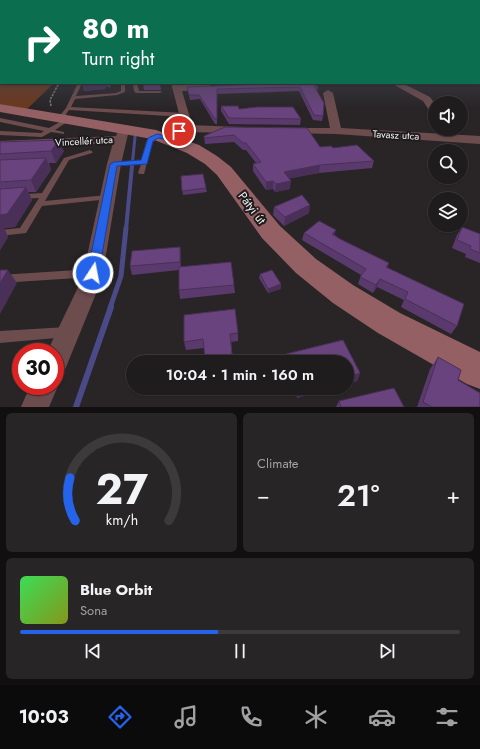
<!DOCTYPE html>
<meta charset="utf-8">
<style>
body{margin:0;font-family:Jost,sans-serif;background:#272526;color:#f1f3f6;height:100vh;display:flex;flex-direction:column;font-size:15px;white-space:nowrap}
*{box-sizing:border-box;margin:0}
p{font-size:13px;color:#a1a1a4}
.icon{flex:none;width:22px;height:22px;fill:none;stroke:currentColor;stroke-width:2;stroke-linecap:round;stroke-linejoin:round}
.map{position:relative;height:407px;overflow:hidden}
.sheet{display:flex;flex-direction:column;gap:6px;padding:6px;background:#110f10;flex:1}
.sheet>*{flex:none}
.banner{position:absolute;left:0px;top:0px;width:480px;height:84px;box-shadow:0 1px 3px #0004,0 0 0 1px #3c3a3b;background:#0b6e4f;color:#fff;overflow:hidden}
.controls{position:absolute;left:428px;top:96px;display:grid;gap:8px}
.controls a{display:grid;place-items:center;width:40px;height:40px;border-radius:50%;background:#1f1c1d;box-shadow:0 1px 3px #0004,0 0 0 1px #3c3a3b;font-size:20px}
.speed{position:absolute;left:12px;top:343px;display:flex;gap:8px;font-size:20px;font-weight:700;text-align:center}
.speed>*{display:grid;place-content:center;width:52px;height:52px;border-radius:50%;background:#1f1c1d;box-shadow:0 1px 3px #0004,0 0 0 1px #3c3a3b;line-height:1}
.speed .limit{border:6px solid #d22;background:#fff;color:#111}
.pin{position:absolute;display:grid;place-items:center;width:34px;height:34px;color:#fff;margin:-17px;border:2px solid #fff;border-radius:50%;box-shadow:0 1px 4px #0007}
.me{position:absolute;width:44px;margin:-22px;rotate:11deg;stroke-linejoin:round;filter:drop-shadow(0 0 3px #0008)}
.turn{display:flex;align-items:center;gap:14px;height:84px;padding:0 16px;font-size:18px}
.turn .icon{width:52px;height:52px;stroke-width:2.5}
.turn b{display:block;font-size:28px;line-height:34px}
.big{font-size:30px;font-weight:600;line-height:1.1}
.sheet .tile{flex:1;display:flex;flex-direction:column;justify-content:center;gap:6px;min-width:0;padding:0 14px;border-radius:6px;background:#272526}
.sheet .dial{align-items:center;gap:0}
.dial svg{height:104px;overflow:visible;fill:none;stroke:#3c3a3b;stroke-width:7;stroke-linecap:round;text-anchor:middle}
.dial text{fill:#f1f3f6;stroke:none}
.song{display:flex;align-items:center;gap:12px}
.cover{width:48px;height:48px;border-radius:6px;background:linear-gradient(135deg,hsl(130 70% 55%),hsl(70 70% 35%))}
.played{height:4px;border-radius:2px;background:linear-gradient(90deg,#2563eb 45%,#3c3a3b 45%)}
.keys{display:flex;justify-content:space-around;direction:ltr}
.heat{display:flex;justify-content:space-between;align-items:center;font-size:22px;direction:ltr}
.sheet .tiles{flex:1;display:grid;gap:6px;grid-template-columns:1fr 1fr}
.tile:last-child{grid-column:span 2}
.trip{position:absolute;left:126px;top:355px;width:228px;height:40px;border-radius:20px;background:#1f1c1d;box-shadow:0 1px 3px #0004,0 0 0 1px #3c3a3b;font-weight:600;line-height:40px;text-align:center}
.dock{display:flex;height:64px;justify-content:space-around;align-items:center;background:#0c0b0c;color:#a1a1a4}
.dock .icon{width:28px;height:28px}
.dock .active{color:#2563eb}
.dock b{font-size:18px;color:#f1f3f6}
.map>svg:first-child{display:block}
.green{fill:#6d381e}
.lines{fill:none;stroke-linecap:round;stroke-linejoin:round}
.stream-far3{stroke:#4b4a88;stroke-width:3}
.stream-far2{stroke:#4b4a88;stroke-width:4}
.stream-far1{stroke:#4b4a88;stroke-width:5}
.stream{stroke:#4b4a88;stroke-width:6}
.path{stroke:#7c797b;stroke-width:1.5;stroke-dasharray:2.5 1;stroke-linecap:butt}
.lane{fill:#6d4c4e;fill-rule:evenodd}
.street{fill:#6d4c4e;fill-rule:evenodd}
.secondary{fill:#946064;fill-rule:evenodd}
.wall{fill:#5a3a6c}
.shaded-wall{fill:#4a2f58}
.building{fill:#69437d;stroke:#4a2f58}
.route{fill:#2563eb;stroke:#184099}
.labels{text-anchor:middle;dominant-baseline:central;stroke-width:4;stroke-linejoin:round;paint-order:stroke}
.far-street-label{font-size:10px;fill:#f4f1f3;stroke:#1f1c1e}
.street-label{font-size:12px;fill:#f4f1f3;stroke:#1f1c1e}
</style>
<div class="map">
<svg width="480" height="407" viewBox="0 0 480 407">
<rect width="100%" height="100%" fill="#292527"/>
<path class="green" d="M0,51L1,83H54L27,109L0,104Z"/>
<g class="lines">
<path class="stream-far3" d="M132,167L135,137"/>
<path class="stream-far2" d="M126,229L132,166"/>
<path class="stream-far1" d="M110,308L121,276L126,228"/>
<path class="stream" d="M76,407L111,307"/>
<path class="path" d="M51,106L50,100L59,83"/>
<path class="lane" d="M78,83H82L76,96L116,93L121,91V83H125V92L117,95L75,99L71,107L185,113L188,115L185,117L69,110L62,120H58L57,119L66,108Z
M133,83H137L139,91H160L162,92L160,93H136L134,91Z
M0,118L49,128L65,119L70,120L55,130L64,132V134L51,132L42,137L0,135V131L41,133L44,131L0,122Z
M157,134L160,136L152,143L144,174H140L138,173L141,164L114,166L111,164L114,162L142,160L146,142Z
M90,150L93,152L92,153L69,160L45,201L107,195L111,197L110,199L42,206L26,233L0,236V230L20,228L39,198L0,200V196L42,193L64,158Z
M93,269L97,270L98,273L97,276L93,277L0,283V275Z
M67,327L71,328L73,332L71,336L67,337L0,343V331Z"/>
<path class="street" d="M479,59H480V64H479Z
M479,76H480V80H479Z
M171,83H179L180,85L209,84L213,87L209,90L182,91L191,121L189,125L240,127L244,128L246,130L244,132L240,133L185,132L171,142H163L161,139C166,132 176,129 181,121Z
M260,83H294L290,86L264,87L261,86Z
M391,83H402L430,97L435,104V114L431,113L423,101Z
M328,90L333,93L341,128L480,136V144L336,134L283,133L281,131L283,129L287,128H330L323,93Z
M123,127L127,128L129,130L121,164L102,279L64,372L55,376V352H47L82,279L107,164L113,143L0,149V141L116,136L119,128Z
M55,380L58,386L49,407H21L30,386H55Z"/>
<path class="secondary" d="M0,104L156,130L199,145L217,156L231,167L280,226L316,259L353,285L400,313L480,352V389L467,384L378,333L333,303L296,273L262,238L217,175L205,164L187,153L152,139L0,112Z"/>
</g>
<path class="wall" d="M82,83H114L111,84L110,88L107,86L105,89L84,91Z
M143,83H160L161,90H144Z
M318,86L317,91L323,116L322,121L313,120L299,91L217,94V124H215L200,99L190,100L187,87Z
M221,106L239,109L301,119L300,125L229,124L221,111Z
M225,127L320,147L333,148L374,161L372,168L319,173L289,178L290,189L275,192L273,189L266,190L253,171V164L256,163L246,150H243L234,142L205,144L204,136Z
M0,142L64,151L56,163H49L51,170L36,192H28L32,200L15,227L4,228L8,237L0,250Z
M181,176L206,188L207,192L183,195Z
M274,207L309,213L284,226L273,215Z
M462,227L480,234V263L465,257L466,254L452,248L457,235Z
M304,233L335,235L340,239L389,263L387,268L457,326L451,334L401,307L404,300L377,287L373,293L358,284L361,275L302,240Z
M180,247L181,256V266L234,285L235,293L180,299L179,290V270L132,275L130,266Z
M260,274L281,289L268,293L259,278Z
M238,333V341L231,342L232,362H205L204,348L186,350L184,342Z
M343,340L360,373L357,381L347,384V362H285L286,354Z
M438,357L458,380L480,407H417L430,369Z
M294,388H332L297,398Z
M339,401L404,407H336Z"/>
<path class="shaded-wall" d="M82,83H106L107,86L105,89L84,91Z
M59,140L64,151L56,163L51,151Z
M46,158L51,170L36,192L31,180Z
M320,165L319,173L283,180L284,172Z
M273,181V189L266,190V182Z
M291,181L290,189L275,192L276,184Z
M26,187L32,200L15,227L4,228L8,237L0,250V215Z
M310,205L309,213L284,226L285,217Z
M336,230L334,237L332,234Z
M180,247L181,256V270L180,262Z
M8,270L17,283L0,314V283Z
M380,279L377,287L373,293L376,285Z
M281,284V289L268,293V289Z
M360,373L357,381L347,384V377Z
M307,388H332L297,398L299,390Z"/>
<path class="building" d="M290,83H313L318,86H314L324,103L323,116L314,115L300,87L217,89V119H215L199,95H189L187,87Z
M221,106H238L239,109L257,107H293L301,119L229,118Z
M225,127L307,128L320,147L331,146L333,148L357,145L374,161L320,165L284,172L291,181L276,184L273,181L266,182L253,164L261,162L246,143H243L234,135L204,138V136Z
M59,140L51,151L0,154V142Z
M46,158L31,180L0,182V160Z
M203,174L206,188L182,191L181,176Z
M26,187L7,214L0,215V189Z
M302,195L310,205L285,217L274,207Z
M319,221L336,230L332,234L340,239L389,263L386,267L464,304L457,326L405,299L408,292L380,279L376,285L360,277L366,269L304,233Z
M462,227L480,234V253L470,249L471,246L457,240Z
M180,247V262L130,266L132,251Z
M231,262L234,285L179,290V267Z
M0,270H8L0,283Z
M272,270L281,284L268,289L260,274Z
M235,309L238,333L230,334L232,354L205,358L203,339L184,342V315Z
M343,340L360,373L347,377V362H289L286,354Z
M438,357L461,370L458,380L480,393V407H432L423,402Z
M298,388H307L299,390Z
M394,388L404,407H341L339,401Z"/>
<linearGradient id="sky" x2="0" y2="1"><stop stop-color="#171415"/><stop offset="0.47" stop-color="#434652"/><stop offset="1" stop-color="#434652" stop-opacity="0"/></linearGradient>
<rect width="480" height="108" fill="url(#sky)"/>
<path class="route" d="M177,129L182,131L170,140L158,138L153,141L147,164L117,166L99,273L97,276L93,277L89,276L87,273L110,164L114,162L141,160L148,138L157,134L166,136Z"/>
<g class="labels">
<g class="far-street-label">
<text transform="translate(396 135) rotate(3)">Tavasz utca</text>
<text transform="translate(84 141) rotate(-3)">Vincellér utca</text>
</g>
<g class="street-label">
<text transform="translate(252 208) rotate(53)">Pátyi út</text>
</g>
</g>
</svg>
<div class="controls">
<a><svg class="icon" aria-label="sound" viewBox="0 0 24 24"><path d="M4 9h4l5-4v14l-5-4H4zM17 9q2 3 0 6"/></svg></a>
<a><svg class="icon" aria-label="search" viewBox="0 0 24 24"><circle cx="10" cy="10" r="6"/><path d="M15 15l6 6"/></svg></a>
<a><svg class="icon" aria-label="layers" viewBox="0 0 24 24"><path d="M12 4l9 5-9 5-9-5zM3 14l9 5 9-5"/></svg></a>
</div>
<div class="speed"><div class="limit">30</div></div>
<div class="pin" style="left:179px;top:131px;background:#d93025"><svg class="icon" aria-label="arrive" viewBox="0 0 24 24"><path d="M6 21V4h12l-3 4 3 4H6"/></svg></div>
<svg class="me" style="left:93px;top:273px" viewBox="-20 -20 40 40"><circle r="17" fill="#2563eb" stroke="#fff" stroke-width="3"/><path d="M0-11L8 9 0 5-8 9z" fill="#fff"/></svg>
<div class="trip">10:04 · 1 min · 160 m</div>
<div class="banner">
<div class="turn"><svg class="icon" aria-label="right" viewBox="0 0 24 24"><path d="M7 20v-9h11M14 6l5 5-5 5"/></svg><div><b>80 m</b>Turn right</div></div>
</div>
</div>
<section class="sheet">
<div class="tiles">
<div class="tile dial"><svg viewBox="0 0 100 80">
<path d="M14 69A42 42 0 1 1 86 69"/>
<path d="M14 69A42 42 0 0 1 10 36" stroke="#2563eb"/>
<text x="50" y="56" font-size="32" font-weight="700">27</text>
<text x="50" y="72" font-size="11">km/h</text>
</svg></div>
<div class="tile"><p>Climate</p>
<div class="heat"><a>−</a><b class="big">21°</b><a>+</a></div>
</div>
<div class="tile">
<div class="song"><i class="cover"></i><div><b>Blue Orbit</b><p>Sona</p></div></div>
<div class="played"></div>
<div class="keys"><svg class="icon" aria-label="previous" viewBox="0 0 24 24"><path d="M18 5L8 12l10 7zM5 5v14"/></svg><svg class="icon" aria-label="pause" viewBox="0 0 24 24"><path d="M8 5v14M16 5v14"/></svg><svg class="icon" aria-label="next" viewBox="0 0 24 24"><path d="M6 5l10 7-10 7zM19 5v14"/></svg></div>
</div>
</div>
</section>
<nav class="dock">
<b>10:03</b>
<svg class="icon active" aria-label="directions" viewBox="0 0 24 24"><path d="M12 3l9 9-9 9-9-9zM9 14v-3h6M13 9l2 2-2 2"/></svg>
<svg class="icon" aria-label="music" viewBox="0 0 24 24"><path d="M9 18V5l10-2v13"/><circle cx="6" cy="18" r="3"/><circle cx="16" cy="16" r="3"/></svg>
<svg class="icon" aria-label="phone" viewBox="0 0 24 24"><path d="M5 4h4l2 5-3 2q2 4 5 5l2-3 5 2v4C11 20 4 13 5 4z"/></svg>
<svg class="icon" aria-label="climate" viewBox="0 0 24 24"><path d="M12 3v18M4 7l16 10M4 17L20 7"/></svg>
<svg class="icon" aria-label="car" viewBox="0 0 24 24"><path d="M5 17H2v-5l4-1 3-4h7l3 4 3 1v5h-3M9 17h6M6 11h13"/><circle cx="7" cy="17" r="2"/><circle cx="17" cy="17" r="2"/></svg>
<svg class="icon" aria-label="filters" viewBox="0 0 24 24"><path d="M4 7h16M4 17h16"/><circle cx="9" cy="7" r="2"/><circle cx="15" cy="17" r="2"/></svg>
</nav>
